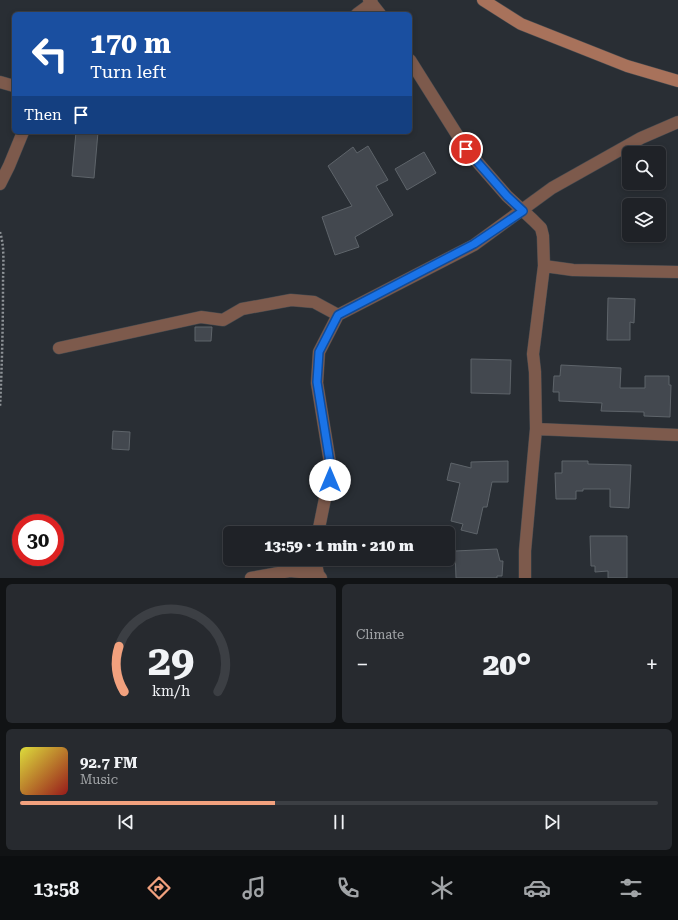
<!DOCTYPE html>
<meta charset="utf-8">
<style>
body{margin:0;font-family:"Roboto Serif",serif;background:#272a2f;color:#f1f3f6;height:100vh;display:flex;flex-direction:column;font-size:15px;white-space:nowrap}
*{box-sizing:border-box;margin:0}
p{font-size:13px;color:#a1a4a7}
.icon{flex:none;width:22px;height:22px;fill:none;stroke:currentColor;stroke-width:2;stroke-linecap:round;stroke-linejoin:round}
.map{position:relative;height:578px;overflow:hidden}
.side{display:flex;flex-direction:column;gap:6px;padding:6px;background:#111315;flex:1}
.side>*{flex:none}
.top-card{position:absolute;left:12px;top:12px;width:400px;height:122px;border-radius:6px;box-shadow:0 2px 6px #0003,0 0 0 1px #3c3f44;background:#1a4fa0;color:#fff;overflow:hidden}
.controls{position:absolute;left:622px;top:146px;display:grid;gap:8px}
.controls a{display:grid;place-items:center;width:44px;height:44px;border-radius:6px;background:#1f2227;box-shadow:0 2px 6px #0003,0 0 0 1px #3c3f44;font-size:20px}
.speed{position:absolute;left:12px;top:514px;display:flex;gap:8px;font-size:20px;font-weight:700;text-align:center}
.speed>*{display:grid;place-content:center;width:52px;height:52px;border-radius:50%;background:#1f2227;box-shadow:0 2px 6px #0003,0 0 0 1px #3c3f44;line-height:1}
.speed .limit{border:6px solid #d22;background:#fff;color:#111}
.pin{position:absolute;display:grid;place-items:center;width:34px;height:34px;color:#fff;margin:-17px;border:2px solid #fff;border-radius:50%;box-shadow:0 1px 4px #0007}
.me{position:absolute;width:44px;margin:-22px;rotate:0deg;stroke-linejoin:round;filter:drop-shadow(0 0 3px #0008)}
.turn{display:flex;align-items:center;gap:14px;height:84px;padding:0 12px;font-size:18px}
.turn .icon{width:52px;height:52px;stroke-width:2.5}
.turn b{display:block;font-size:28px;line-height:34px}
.then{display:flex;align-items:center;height:38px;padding:0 12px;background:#0003;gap:8px;font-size:15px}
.big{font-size:30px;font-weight:800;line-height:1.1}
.side .card{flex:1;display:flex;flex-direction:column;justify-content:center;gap:6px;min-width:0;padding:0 14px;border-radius:6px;background:#272a2f}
.side .dial{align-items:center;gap:0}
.dial svg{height:104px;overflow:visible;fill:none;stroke:#3c3f44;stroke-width:7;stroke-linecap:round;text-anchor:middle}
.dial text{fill:#f1f3f6;stroke:none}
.song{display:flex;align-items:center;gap:12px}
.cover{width:48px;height:48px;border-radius:6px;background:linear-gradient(135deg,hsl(60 70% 55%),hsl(0 70% 35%))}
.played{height:4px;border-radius:2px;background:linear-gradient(90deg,#f2a17e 40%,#3c3f44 40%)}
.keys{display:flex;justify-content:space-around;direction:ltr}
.heat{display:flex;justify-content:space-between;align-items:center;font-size:22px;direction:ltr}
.side .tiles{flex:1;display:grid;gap:6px;grid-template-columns:1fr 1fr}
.card:last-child{grid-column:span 2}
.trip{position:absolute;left:223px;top:526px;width:232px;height:40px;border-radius:6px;background:#1f2227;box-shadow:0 2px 6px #0003,0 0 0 1px #3c3f44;font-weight:800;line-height:40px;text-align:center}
.tabs{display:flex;height:64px;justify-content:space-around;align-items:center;background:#0c0e10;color:#a1a4a7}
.tabs .icon{width:28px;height:28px}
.tabs .active{color:#f2a17e}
.tabs b{font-size:18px;color:#f1f3f6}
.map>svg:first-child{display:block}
.building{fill:#43484f;stroke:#5e646a}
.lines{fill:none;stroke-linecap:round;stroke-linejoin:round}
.street-casing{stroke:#454a4f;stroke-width:13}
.secondary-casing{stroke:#454a4f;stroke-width:13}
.path{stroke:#8e9397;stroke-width:2.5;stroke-dasharray:2 2;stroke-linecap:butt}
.street{stroke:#7d5a4c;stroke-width:12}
.secondary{stroke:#a8725b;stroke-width:12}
.route-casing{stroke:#114b97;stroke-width:10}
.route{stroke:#1a73e8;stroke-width:7}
</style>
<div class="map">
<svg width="678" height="578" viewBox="0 0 678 578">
<rect width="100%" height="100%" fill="#292e34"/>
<path class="building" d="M76,132H98L94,178L72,176Z
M368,146L388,180L376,186L393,215L355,237L359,247L335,255L322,217L352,206L328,166L353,147L357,153Z
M424,152L436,173L407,190L395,169Z
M608,298L635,299L634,323L630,322V340H607Z
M195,327H212L211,341H195Z
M471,359L511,360L510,394L471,393Z
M561,365L621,368L620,388H645V376H669V385H671L670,417L644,416V412L601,411L602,403L559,401V392H553L554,376H560Z
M113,431L130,432L129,450L112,449Z
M508,461V482H492L487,507H483L477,534L461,530L463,524L451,521L460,483L447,480L451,463L471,468V462Z
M562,461H588V464L631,465L629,508L610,507V489H583V491H576V499H556L555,473H562Z
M590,536H627V578H608V571L595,572V566H591Z
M497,549L500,561H503L502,576H497V578H456L455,551Z"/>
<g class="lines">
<g class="street-casing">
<path id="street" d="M369,0L380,14
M357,14L372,3
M410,60L466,149L507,196L533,220L541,228L543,236L544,266L533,354L535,372L536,429L525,551V578
M0,82L14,86
M0,184L9,166L23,132
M544,266L573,270L678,272
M59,348L201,317L223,320L242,309L291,300L314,302L338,315
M536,429L678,435
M318,533L331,469L317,383L319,352L338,315L474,245L552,188L641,138L678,122
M315,559L318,574L321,578
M251,578L290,571L318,574"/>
</g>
<g class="secondary-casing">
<path id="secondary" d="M483,0L521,24L627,66L678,81"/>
</g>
<path class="path" d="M0,232C5,248 3,267 3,284C3,325 2,366 0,407"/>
<use href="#street" class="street"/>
<use href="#secondary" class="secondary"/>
</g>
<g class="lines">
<g class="route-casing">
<path id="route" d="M330,480L331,469L317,382L319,352L338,315L474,244L523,211L507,196L466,149"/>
</g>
<use href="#route" class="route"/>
</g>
</svg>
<div class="controls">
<a><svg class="icon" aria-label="search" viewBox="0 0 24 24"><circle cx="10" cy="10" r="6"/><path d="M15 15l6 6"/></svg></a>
<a><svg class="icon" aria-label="layers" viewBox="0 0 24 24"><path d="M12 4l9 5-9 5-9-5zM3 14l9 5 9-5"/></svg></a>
</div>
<div class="speed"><div class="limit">30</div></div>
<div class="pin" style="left:466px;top:149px;background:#d93025"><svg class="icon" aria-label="arrive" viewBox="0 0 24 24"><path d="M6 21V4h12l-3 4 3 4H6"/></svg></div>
<svg class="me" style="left:330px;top:480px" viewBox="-20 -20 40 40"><circle r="19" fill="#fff"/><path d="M0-13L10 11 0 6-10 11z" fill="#1a73e8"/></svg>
<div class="trip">13:59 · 1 min · 210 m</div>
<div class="top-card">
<div class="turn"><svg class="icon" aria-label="left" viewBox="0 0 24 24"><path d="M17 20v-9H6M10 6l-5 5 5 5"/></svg><div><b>170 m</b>Turn left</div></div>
<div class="then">Then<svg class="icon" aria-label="arrive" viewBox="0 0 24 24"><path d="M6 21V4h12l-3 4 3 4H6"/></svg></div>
</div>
</div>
<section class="side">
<div class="tiles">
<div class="card dial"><svg viewBox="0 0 100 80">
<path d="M14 69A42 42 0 1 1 86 69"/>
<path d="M14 69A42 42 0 0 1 10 34" stroke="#f2a17e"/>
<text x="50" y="56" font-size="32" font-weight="700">29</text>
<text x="50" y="72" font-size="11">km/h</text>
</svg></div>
<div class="card"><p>Climate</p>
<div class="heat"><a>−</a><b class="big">20°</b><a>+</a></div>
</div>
<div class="card">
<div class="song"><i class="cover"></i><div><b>92.7 FM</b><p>Music</p></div></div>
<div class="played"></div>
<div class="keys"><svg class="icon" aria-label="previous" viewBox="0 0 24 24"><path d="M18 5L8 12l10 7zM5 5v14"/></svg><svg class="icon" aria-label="pause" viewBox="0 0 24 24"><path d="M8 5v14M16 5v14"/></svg><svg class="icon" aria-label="next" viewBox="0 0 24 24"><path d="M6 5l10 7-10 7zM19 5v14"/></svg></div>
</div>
</div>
</section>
<nav class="tabs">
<b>13:58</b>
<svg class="icon active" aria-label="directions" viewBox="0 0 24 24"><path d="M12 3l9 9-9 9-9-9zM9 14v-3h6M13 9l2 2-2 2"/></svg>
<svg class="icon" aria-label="music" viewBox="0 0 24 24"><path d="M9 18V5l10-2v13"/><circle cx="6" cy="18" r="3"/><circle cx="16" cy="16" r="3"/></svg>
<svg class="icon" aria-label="phone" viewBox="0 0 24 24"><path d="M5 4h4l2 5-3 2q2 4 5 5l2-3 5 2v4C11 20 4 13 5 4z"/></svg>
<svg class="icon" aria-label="climate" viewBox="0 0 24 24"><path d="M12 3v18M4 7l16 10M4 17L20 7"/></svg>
<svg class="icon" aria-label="car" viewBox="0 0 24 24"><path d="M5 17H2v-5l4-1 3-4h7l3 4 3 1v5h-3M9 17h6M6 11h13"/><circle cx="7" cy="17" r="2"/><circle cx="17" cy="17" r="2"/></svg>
<svg class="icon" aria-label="filters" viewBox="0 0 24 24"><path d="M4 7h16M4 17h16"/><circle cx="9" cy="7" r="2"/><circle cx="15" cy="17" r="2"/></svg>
</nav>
